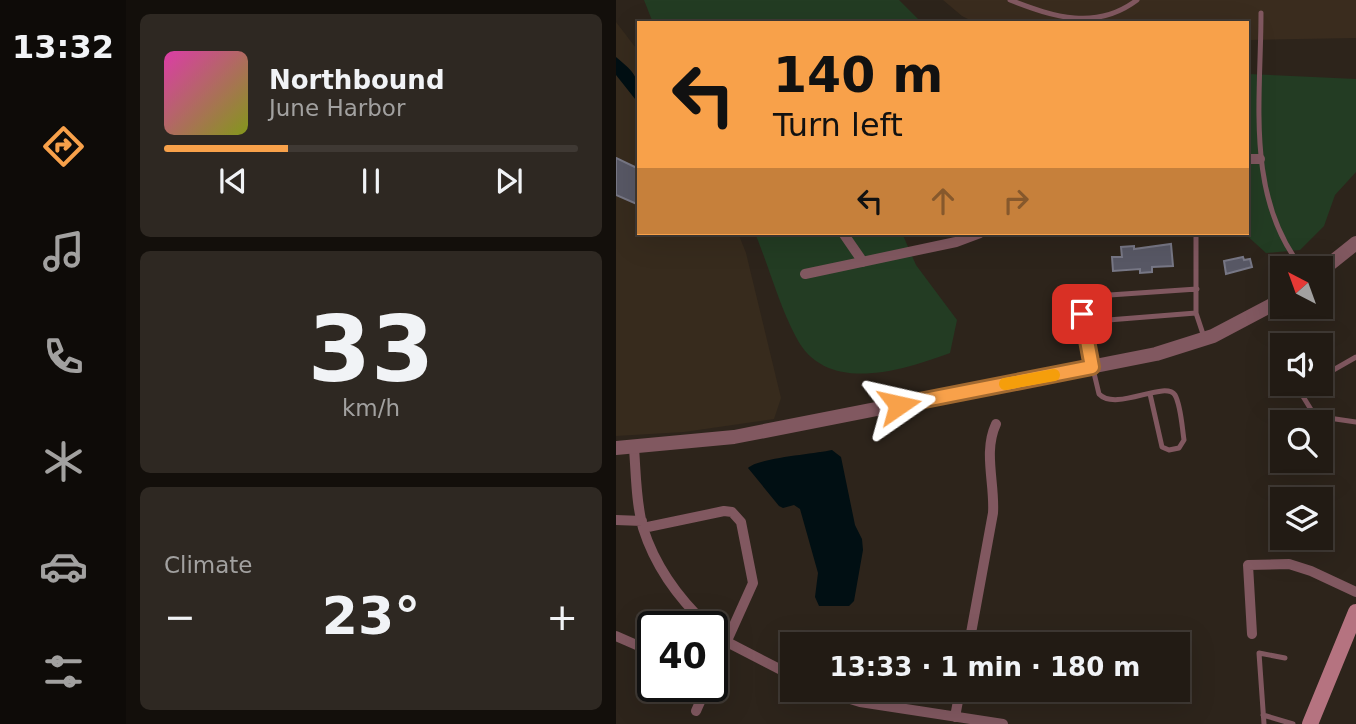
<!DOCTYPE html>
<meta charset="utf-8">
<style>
body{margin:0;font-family:"DejaVu Sans",sans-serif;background:#2e2822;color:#f1f3f6;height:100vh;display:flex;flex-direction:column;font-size:26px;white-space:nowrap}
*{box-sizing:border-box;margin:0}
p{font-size:23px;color:#a2a1a0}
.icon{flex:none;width:38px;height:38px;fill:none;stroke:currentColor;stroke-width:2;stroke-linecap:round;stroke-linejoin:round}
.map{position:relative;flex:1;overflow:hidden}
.details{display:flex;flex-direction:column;gap:14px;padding:14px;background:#130f0b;width:490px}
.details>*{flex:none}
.top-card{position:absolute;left:21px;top:21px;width:612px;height:214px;border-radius:0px;box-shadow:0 7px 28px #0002,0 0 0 2px #3f3934;background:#f8a14a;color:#111;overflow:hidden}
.needle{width:46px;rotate:319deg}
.buttons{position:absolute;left:654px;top:256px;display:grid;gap:14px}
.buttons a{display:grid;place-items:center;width:63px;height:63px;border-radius:0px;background:#221b14;box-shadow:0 7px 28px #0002,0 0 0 2px #3f3934;font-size:35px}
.speed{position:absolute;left:21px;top:611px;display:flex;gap:14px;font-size:35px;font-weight:700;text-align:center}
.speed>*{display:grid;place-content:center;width:91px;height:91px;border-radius:50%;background:#221b14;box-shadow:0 7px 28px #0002,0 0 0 2px #3f3934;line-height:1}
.speed .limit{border:4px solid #111;border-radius:10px;background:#fff;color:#111}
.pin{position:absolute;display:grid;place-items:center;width:60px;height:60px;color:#fff;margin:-30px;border-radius:14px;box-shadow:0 4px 10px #0006}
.me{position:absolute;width:77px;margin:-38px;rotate:79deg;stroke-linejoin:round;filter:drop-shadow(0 0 5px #0008)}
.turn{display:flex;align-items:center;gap:24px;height:147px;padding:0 21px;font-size:32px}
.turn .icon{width:91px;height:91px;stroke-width:2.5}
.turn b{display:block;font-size:49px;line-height:60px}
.lanes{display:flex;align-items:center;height:66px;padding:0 21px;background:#0003;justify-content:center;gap:35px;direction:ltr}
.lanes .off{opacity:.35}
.big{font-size:52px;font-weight:600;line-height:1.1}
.details .card{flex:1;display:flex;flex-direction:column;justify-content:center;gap:10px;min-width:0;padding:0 24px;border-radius:10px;background:#2e2822}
.details .dial{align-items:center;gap:0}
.dial b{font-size:91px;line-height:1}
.song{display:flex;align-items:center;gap:21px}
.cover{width:84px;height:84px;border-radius:10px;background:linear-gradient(135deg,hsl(320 70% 55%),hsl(70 70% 35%))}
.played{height:7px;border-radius:4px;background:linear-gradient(90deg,#f8a14a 30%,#3f3934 30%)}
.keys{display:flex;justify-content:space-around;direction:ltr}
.heat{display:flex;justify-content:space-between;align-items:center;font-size:38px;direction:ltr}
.trip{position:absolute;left:164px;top:632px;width:410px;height:70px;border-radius:0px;background:#221b14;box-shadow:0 7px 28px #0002,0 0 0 2px #3f3934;font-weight:600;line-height:70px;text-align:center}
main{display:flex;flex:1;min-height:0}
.menu{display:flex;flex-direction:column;width:126px;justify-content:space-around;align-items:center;background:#0e0b08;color:#a2a1a0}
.menu .icon{width:49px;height:49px}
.menu .on{color:#f8a14a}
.menu b{font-size:32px;color:#f1f3f6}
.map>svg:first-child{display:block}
.built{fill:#3a2c1e}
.education{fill:#372b1d}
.green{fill:#233c23}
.water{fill:#010f13}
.building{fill:#585865;stroke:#777785;stroke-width:2}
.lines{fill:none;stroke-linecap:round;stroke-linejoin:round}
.service{stroke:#815860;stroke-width:5}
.minor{stroke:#815860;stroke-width:10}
.tertiary{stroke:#815860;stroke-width:14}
.secondary{stroke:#b57380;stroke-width:16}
.route-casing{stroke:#a16930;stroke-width:18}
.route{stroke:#f8a14a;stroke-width:12}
.slow{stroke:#f59e0b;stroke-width:12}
</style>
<main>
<nav class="menu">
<b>13:32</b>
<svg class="icon on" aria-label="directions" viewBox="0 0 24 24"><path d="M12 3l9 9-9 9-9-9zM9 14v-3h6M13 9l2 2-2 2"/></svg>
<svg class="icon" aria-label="music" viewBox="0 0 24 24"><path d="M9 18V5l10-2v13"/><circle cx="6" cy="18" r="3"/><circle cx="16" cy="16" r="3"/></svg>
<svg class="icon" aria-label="phone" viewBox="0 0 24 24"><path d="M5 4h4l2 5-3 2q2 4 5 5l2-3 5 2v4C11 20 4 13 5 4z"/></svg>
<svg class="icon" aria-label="climate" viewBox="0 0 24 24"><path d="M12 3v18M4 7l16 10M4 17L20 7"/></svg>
<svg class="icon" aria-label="car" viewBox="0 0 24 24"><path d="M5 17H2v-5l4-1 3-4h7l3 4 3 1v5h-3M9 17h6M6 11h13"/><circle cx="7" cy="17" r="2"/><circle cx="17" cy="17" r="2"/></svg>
<svg class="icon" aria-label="filters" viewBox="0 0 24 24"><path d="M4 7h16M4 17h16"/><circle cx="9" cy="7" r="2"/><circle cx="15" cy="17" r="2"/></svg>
</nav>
<section class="details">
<div class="card">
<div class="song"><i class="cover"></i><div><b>Northbound</b><p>June Harbor</p></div></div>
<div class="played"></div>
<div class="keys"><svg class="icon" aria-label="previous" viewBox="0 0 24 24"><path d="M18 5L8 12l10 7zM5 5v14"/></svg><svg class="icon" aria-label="pause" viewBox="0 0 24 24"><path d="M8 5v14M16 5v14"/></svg><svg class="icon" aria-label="next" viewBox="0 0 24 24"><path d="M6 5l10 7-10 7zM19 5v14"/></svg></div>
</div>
<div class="card dial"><b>33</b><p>km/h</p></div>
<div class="card"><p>Climate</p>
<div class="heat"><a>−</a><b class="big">23°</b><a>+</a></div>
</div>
</section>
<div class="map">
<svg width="740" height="724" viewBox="0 0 740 724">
<rect width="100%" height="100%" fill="#2d241b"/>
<path class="built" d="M327,0H740V38L632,40V23H360L346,16Z"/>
<path class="education" d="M0,22L23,52V233H122L130,253L165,398L158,419L68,432L0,436Z"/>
<path class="green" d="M28,0H283L306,23H37Z
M632,74L740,79V172L719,195L708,226L684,250L650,253L628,233H632Z
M139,233H286L300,265L341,320L334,353C287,370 210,396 180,337C163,305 153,267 139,233Z"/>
<path class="water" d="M0,57C20,74 23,76 23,104L0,75Z
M216,450L225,457L239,525L246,539L247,550L238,601L233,606H203L199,597L202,573L184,509L178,505L167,508L163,506L132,468C142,458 198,454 216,450Z"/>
<path class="building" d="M0,158L23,169V205L0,195Z
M555,244L557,266L536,267V272L524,273V269L497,271L496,257H506L505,247L518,246V249Z
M627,257L628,260L634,259L636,267L610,274L608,261Z"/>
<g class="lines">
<path class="service" d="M394,0C438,17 480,31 521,0
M645,13C645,99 629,196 686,268
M472,233H482
M580,233V313L588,337
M467,322L580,313
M705,377L740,357
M694,383L683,390L699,416L740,422
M534,394L546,447L553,450L563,448L568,440C566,427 565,406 559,395C549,380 500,412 483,394L468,331L467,305L479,296L581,289
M647,715L677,724
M648,724L643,653L669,658"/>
<path class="minor" d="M632,159H644
M227,233L247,262
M189,274L340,242L364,233
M18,448C20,474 20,503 27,528C39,566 64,600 92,626
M0,520L26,521
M27,528L108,511L116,512L125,522L137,583L96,674
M57,626L75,610
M96,630L111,642L177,676
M636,634L632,565L673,564L695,571L740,592
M0,636L32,650L37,645
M353,644L377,513C379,483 367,452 380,424
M205,690L244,702L387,724
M80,711L91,686
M339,717L344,690"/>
<path class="tertiary" d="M705,271L740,243
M0,448L118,437L540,354L597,336L667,299"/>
<path class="secondary" d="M694,724L740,612"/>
</g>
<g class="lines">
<g class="route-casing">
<path id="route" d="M283,405L476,367L466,314"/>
</g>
<use href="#route" class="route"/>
<path class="slow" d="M389,384L438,375"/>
</g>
</svg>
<div class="buttons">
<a><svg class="needle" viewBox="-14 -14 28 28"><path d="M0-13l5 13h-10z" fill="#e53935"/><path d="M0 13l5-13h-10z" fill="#a2a1a0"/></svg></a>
<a><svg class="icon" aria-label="sound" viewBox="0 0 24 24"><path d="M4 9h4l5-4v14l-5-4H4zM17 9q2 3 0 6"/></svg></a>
<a><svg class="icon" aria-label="search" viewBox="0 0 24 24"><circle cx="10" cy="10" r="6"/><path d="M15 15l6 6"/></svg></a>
<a><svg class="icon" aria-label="layers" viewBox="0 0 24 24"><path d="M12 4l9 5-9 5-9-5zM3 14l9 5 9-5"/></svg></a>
</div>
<div class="speed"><div class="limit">40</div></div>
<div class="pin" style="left:466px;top:314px;background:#d93025"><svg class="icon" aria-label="arrive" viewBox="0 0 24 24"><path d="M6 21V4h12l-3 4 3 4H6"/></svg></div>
<svg class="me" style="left:283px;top:405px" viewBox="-20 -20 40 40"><path d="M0-17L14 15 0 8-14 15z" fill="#f8a14a" stroke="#fff" stroke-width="4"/></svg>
<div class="trip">13:33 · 1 min · 180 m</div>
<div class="top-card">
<div class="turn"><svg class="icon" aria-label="left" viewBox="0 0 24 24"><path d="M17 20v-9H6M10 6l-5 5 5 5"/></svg><div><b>140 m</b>Turn left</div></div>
<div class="lanes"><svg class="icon" aria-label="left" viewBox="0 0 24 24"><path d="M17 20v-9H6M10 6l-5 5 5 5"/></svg><svg class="icon off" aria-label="ahead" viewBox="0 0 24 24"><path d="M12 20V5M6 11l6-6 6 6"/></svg><svg class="icon off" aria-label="right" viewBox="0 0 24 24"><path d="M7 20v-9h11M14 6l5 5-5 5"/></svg></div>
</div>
</div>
</main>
